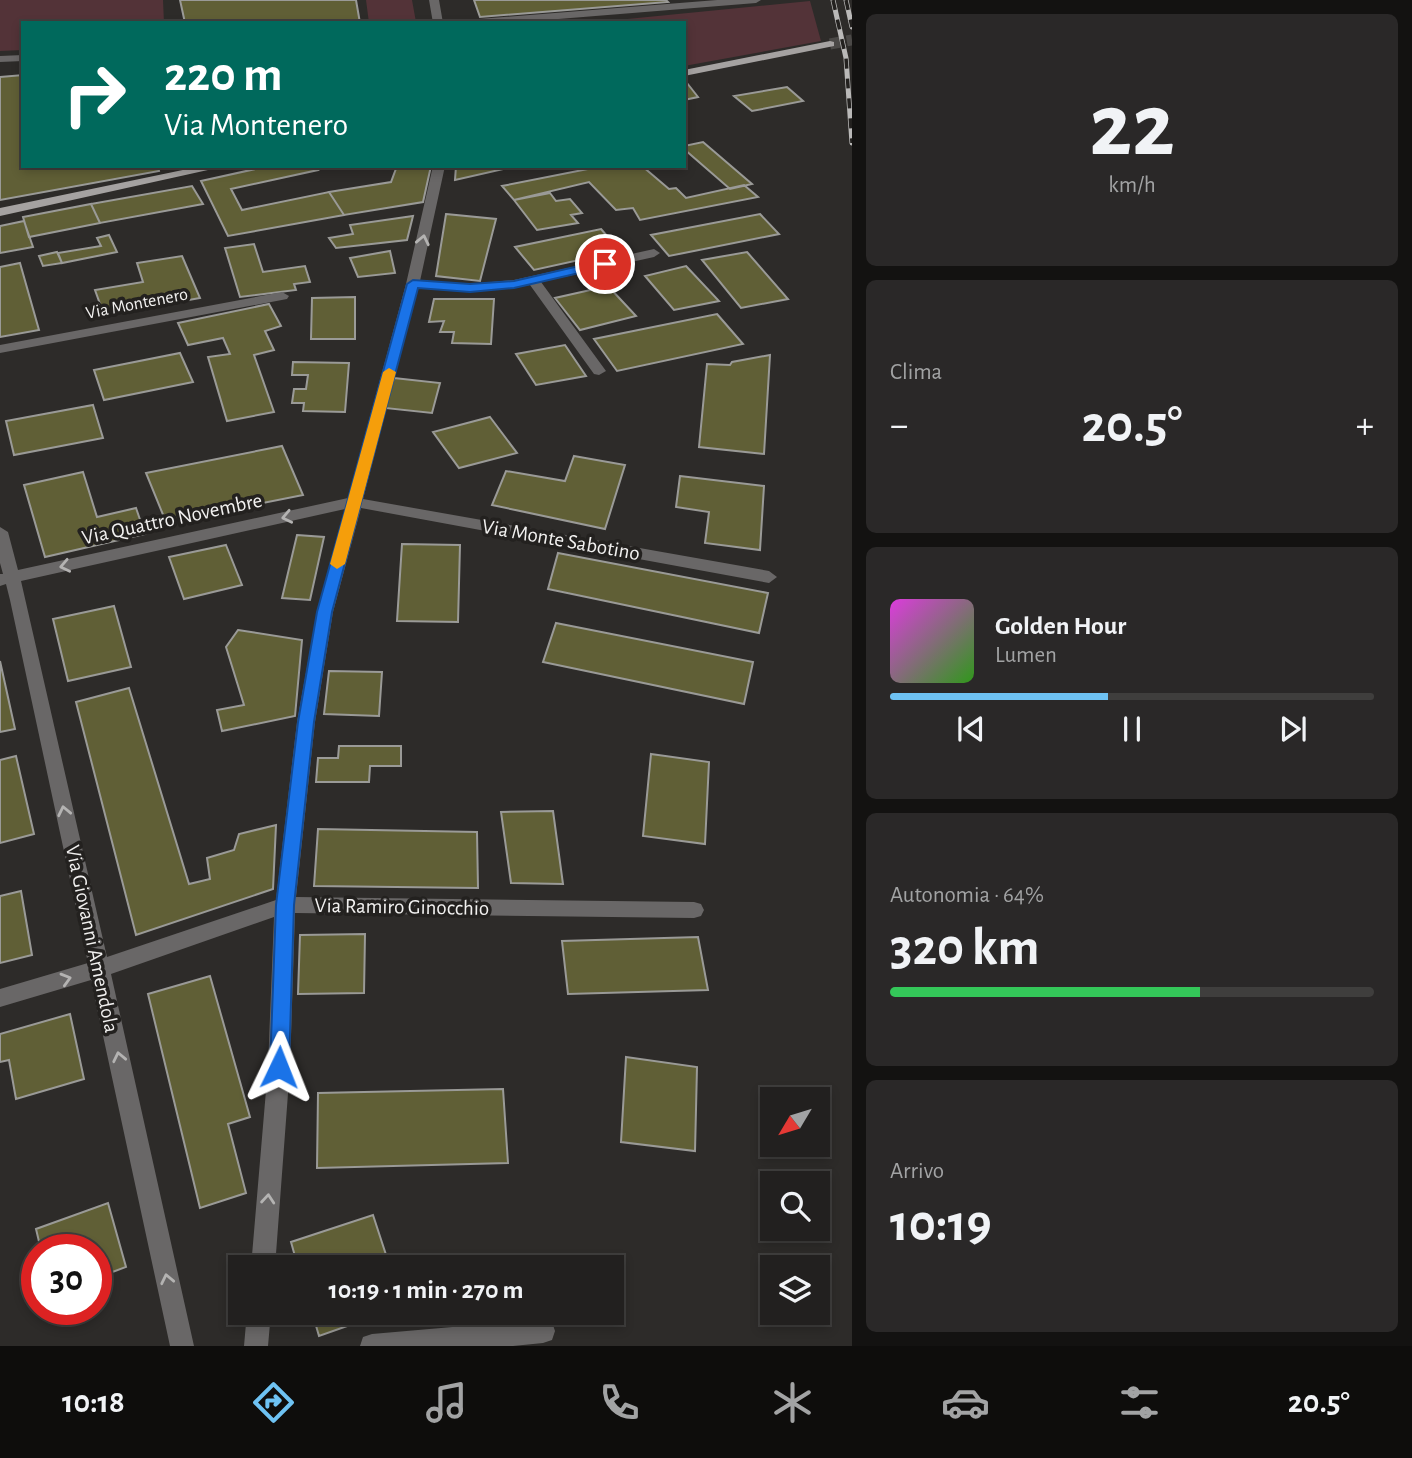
<!DOCTYPE html>
<html lang="it">
<meta charset="utf-8">
<style>
body{margin:0;font-family:"Alegreya Sans",sans-serif;background:#2a2828;color:#f1f3f6;height:100vh;display:flex;flex-direction:column;font-size:26px;white-space:nowrap}
*{box-sizing:border-box;margin:0}
p{font-size:23px;color:#a2a3a4}
.icon{flex:none;width:38px;height:38px;fill:none;stroke:currentColor;stroke-width:2;stroke-linecap:round;stroke-linejoin:round}
.map{position:relative;flex:1;overflow:hidden}
.side{display:flex;flex-direction:column;gap:14px;padding:14px;background:#131211;width:560px}
.side>*{flex:none}
.banner{position:absolute;left:21px;top:21px;width:665px;height:147px;border-radius:0px;box-shadow:0 4px 10px #0003,0 0 0 2px #3f3e3d;background:#00695c;color:#fff;overflow:hidden}
.needle{width:46px;rotate:232deg}
.fabs{position:absolute;left:760px;top:1087px;display:grid;gap:14px}
.fabs a{display:grid;place-items:center;width:70px;height:70px;border-radius:0px;background:#22201f;box-shadow:0 4px 10px #0003,0 0 0 2px #3f3e3d;font-size:35px}
.speed{position:absolute;left:21px;top:1234px;display:flex;gap:14px;font-size:35px;font-weight:700;text-align:center}
.speed>*{display:grid;place-content:center;width:91px;height:91px;border-radius:50%;background:#22201f;box-shadow:0 4px 10px #0003,0 0 0 2px #3f3e3d;line-height:1}
.speed .limit{border:10px solid #d22;background:#fff;color:#111}
.pin{position:absolute;display:grid;place-items:center;width:60px;height:60px;color:#fff;margin:-30px;border:4px solid #fff;border-radius:50%;box-shadow:0 2px 7px #0007}
.me{position:absolute;width:77px;margin:-38px;rotate:2deg;stroke-linejoin:round;filter:drop-shadow(0 0 5px #0008)}
.turn{display:flex;align-items:center;gap:24px;height:147px;padding:0 28px;font-size:32px}
.turn .icon{width:91px;height:91px;stroke-width:2.5}
.turn b{display:block;font-size:49px;line-height:60px}
.big{font-size:52px;font-weight:700;line-height:1.1}
.side .card{flex:1;display:flex;flex-direction:column;justify-content:center;gap:10px;min-width:0;padding:0 24px;border-radius:10px;background:#2a2828}
.side .dial{align-items:center;gap:0}
.dial b{font-size:91px;line-height:1}
.song{display:flex;align-items:center;gap:21px}
.cover{width:84px;height:84px;border-radius:10px;background:linear-gradient(135deg,hsl(300 70% 55%),hsl(110 70% 35%))}
.played{height:7px;border-radius:4px;background:linear-gradient(90deg,#6ec2f3 45%,#3f3e3d 45%)}
.keys{display:flex;justify-content:space-around;direction:ltr}
.heat{display:flex;justify-content:space-between;align-items:center;font-size:38px;direction:ltr}
.charge{height:10px;border-radius:5px;background:linear-gradient(90deg,#34c759 64%,#3f3e3d 0)}
.trip{position:absolute;left:228px;top:1255px;width:396px;height:70px;border-radius:0px;background:#22201f;box-shadow:0 4px 10px #0003,0 0 0 2px #3f3e3d;font-weight:700;line-height:70px;text-align:center}
.dock{display:flex;height:112px;justify-content:space-around;align-items:center;background:#0e0d0c;color:#a2a3a4}
.dock .icon{width:49px;height:49px}
.dock .current{color:#6ec2f3}
.dock b{font-size:32px;color:#f1f3f6}
main{display:flex;flex:1;min-height:0}
.map>svg:first-child{display:block}
.green{fill:#533338}
.building{fill:#605f36;stroke:#9a9a97;stroke-width:2}
.lines{fill:none;stroke-linecap:round;stroke-linejoin:round}
.primary-tunnel{stroke:#4b4947;stroke-width:11;stroke-dasharray:11 6;stroke-linecap:butt}
.lane{fill:#696767;fill-rule:evenodd}
.street{fill:#696767;fill-rule:evenodd}
.primary{fill:#a5a2a1;fill-rule:evenodd}
.rail-casing{stroke:#bab9b8;stroke-width:5}
.rail{stroke:#23211f;stroke-width:3.5;stroke-dasharray:10;stroke-linecap:butt}
.oneway{stroke:#b4b3b2}
.route{fill:#1a73e8;stroke:#114b97;stroke-width:2}
.slow{fill:#f59e0b}
.labels{text-anchor:middle;dominant-baseline:central;stroke-width:7;stroke-linejoin:round;paint-order:stroke}
.far-street-label{font-size:18px;fill:#f2f1f0;stroke:#23211f}
.street-label{font-size:21px;fill:#f2f1f0;stroke:#23211f}
</style>
<main>
<div class="map">
<svg width="852" height="1346" viewBox="0 0 852 1346">
<rect width="100%" height="100%" fill="#2d2b29"/>
<path class="green" d="M0,0H163L164,23H23V50L0,51Z
M366,0H412L416,22L369,23Z
M810,1L821,41L684,66V23L607,21Z"/>
<path class="building" d="M180,0H356L360,23H185Z
M474,0H666L668,2L480,17Z
M23,75V166H158L159,171L0,200V77Z
M687,83L698,97L684,100V84Z
M787,87L803,101L752,111L734,96Z
M703,142L752,184L730,189L684,149V146Z
M269,166H315L318,170L231,189L242,210L329,192L344,215L228,236L201,181Z
M397,166H431L423,202L344,215L329,192L391,182Z
M456,166H517L455,180Z
M603,166H642L669,189L676,188L686,198L744,185L758,197L640,220L633,208L616,210L589,182L514,200L502,186Z
M192,186L203,204L100,223L91,204Z
M550,193L556,201L570,199L582,213L571,215L578,223L537,230L514,200Z
M91,204L100,223L29,237L23,217Z
M446,214L496,219L480,281L436,276Z
M760,214L779,234L669,256L651,235Z
M413,216L407,240L336,248L329,238L353,234L350,225Z
M24,221L33,247L0,253V226Z
M601,229L620,251L534,270L515,247Z
M109,235L117,252L62,263L58,253L101,246L97,238Z
M254,244L263,272L305,266L310,282L294,284L296,290L240,297L225,248Z
M390,251L395,273L358,277L350,258Z
M57,252L62,263L43,266L39,256Z
M747,252L788,299L741,308L702,260Z
M182,256L200,298L104,315L95,290L143,282L137,263Z
M20,263L39,330L0,337V267Z
M686,266L719,301L674,310L645,276Z
M608,286L636,316L580,330L555,298Z
M355,297V339H311L312,298Z
M434,299H494L491,344L452,343L454,332H440L444,321L429,322Z
M269,304L281,326L265,331L274,350L254,355L274,412L227,421L208,357L230,354L223,338L188,345L178,323Z
M717,314L743,344L617,371L594,339Z
M565,345L586,376L536,385L516,354Z
M180,353L193,382L104,400L94,370Z
M770,355L764,454L699,447L707,364L730,365L732,362Z
M293,362L349,363L345,412L303,411L304,403H292L294,389H306L308,375H292Z
M394,378L440,383L432,413L385,408Z
M93,405L103,438L14,455L6,421Z
M490,417L517,453L459,468L433,432Z
M282,446L303,495L166,522L146,473Z
M574,456L625,465L605,529L492,505L506,471L565,481Z
M83,472L97,517L136,508L145,534L45,557L24,485Z
M680,476L764,486L760,550L705,543L709,512L676,507Z
M297,535L324,537L310,600L282,598Z
M402,544L460,545L458,622L397,621Z
M226,545L242,585L184,599L169,557Z
M558,553L768,593L759,633L548,589Z
M114,606L131,667L68,681L53,619Z
M556,623L753,662L744,704L543,662Z
M238,630L302,640L295,716L222,731L217,710L244,705L226,647Z
M0,661L15,729L0,732Z
M329,671L382,672L379,716L324,714Z
M129,688L189,884L210,879L207,858L234,850L239,834L276,825L273,889L136,935L76,702Z
M339,746H401V766H370L369,782H316L318,758H338Z
M651,754L709,762L705,844L643,836Z
M16,756L34,834L0,843V760Z
M553,811L563,884L511,883L501,812Z
M318,829L477,832L478,888L314,886Z
M21,891L32,955L0,963V896Z
M365,934L364,993L298,994L300,935Z
M698,937L708,990L568,994L562,941Z
M210,976L250,1117L228,1124L246,1193L200,1208L148,994Z
M70,1014L84,1079L16,1099L9,1060L0,1062V1034Z
M626,1057L697,1067L695,1151L621,1142Z
M503,1089L508,1163L317,1168L318,1093Z
M108,1203L126,1267L96,1278V1250H41L36,1229Z
M373,1215L390,1267H298L291,1242Z
M312,1312H387L319,1336Z"/>
<g class="lines">
<path class="primary-tunnel" d="M830,44L852,40"/>
<path class="lane" d="M543,1319L552,1322L555,1331L552,1340L543,1343L513,1346H360L363,1337L372,1334Z"/>
<path class="street" d="M429,0H439L443,23H433Z
M717,0H761L756,3L509,23H461L466,20Z
M23,55V61L0,62V56Z
M433,166H445L420,281L470,284L514,280L654,249L660,253L654,257L541,282L606,371L599,375L594,374L530,285L470,292L418,288L363,499L769,571L777,577L769,583L361,508L333,612L315,722L296,897L694,902L701,904L704,910L701,916L694,918L295,913L290,1067L275,1267H251L268,1067L274,917L111,974L194,1346H170L91,980L0,1007V989L88,963L10,600L6,584L0,586V574H3L0,563V527L8,532L18,570L348,498L406,284ZM345,509L317,612L297,722L276,900L107,957L21,581Z
M282,292L289,296L287,299L0,353V345Z
M247,1312H271L268,1346H244Z"/>
<path class="primary" d="M830,41L834,42V46L684,76V70Z
M202,166H226L0,216V208Z"/>
<g class="rail-casing">
<path id="rail" d="M833,0L846,58L852,143
M846,0L852,27"/>
</g>
<use href="#rail" class="rail"/>
</g>
<defs><path id="oneway-chevron" d="M-2-3.5L2.5 0L-2 3.5" fill="none" stroke-width="1.6" stroke-linecap="round" stroke-linejoin="round" transform="scale(1.75)"/></defs>
<g class="oneway">
<use href="#oneway-chevron" transform="translate(423 240) rotate(-78)"/>
<use href="#oneway-chevron" transform="translate(287 517) rotate(168)"/>
<use href="#oneway-chevron" transform="translate(65 566) rotate(168)"/>
<use href="#oneway-chevron" transform="translate(64 811) rotate(-102)"/>
<use href="#oneway-chevron" transform="translate(66 979) rotate(-16)"/>
<use href="#oneway-chevron" transform="translate(119 1057) rotate(-102)"/>
<use href="#oneway-chevron" transform="translate(268 1199) rotate(-85)"/>
<use href="#oneway-chevron" transform="translate(167 1279) rotate(-102)"/>
</g>
<path class="route" d="M605,260L610,261V266L514,288L470,292L418,288L332,612L314,722L294,905L289,1067L286,1074L279,1076L272,1074L270,1067L276,905L298,722L317,612L407,284L413,280L470,284L514,281Z"/>
<path class="slow" d="M389,368L396,372L345,564L337,569L330,564L383,372Z"/>
<g class="labels">
<g class="far-street-label">
<text transform="translate(137 304) rotate(-11)">Via Montenero</text>
</g>
<g class="street-label">
<text transform="translate(172 519) rotate(-12)">Via Quattro Novembre</text>
<text transform="translate(561 540) rotate(10)">Via Monte Sabotino</text>
<text transform="translate(402 907) rotate(1)">Via Ramiro Ginocchio</text>
<text transform="translate(92 939) rotate(78)">Via Giovanni Amendola</text>
</g>
</g>
</svg>
<div class="fabs">
<a><svg class="needle" viewBox="-14 -14 28 28"><path d="M0-13l5 13h-10z" fill="#e53935"/><path d="M0 13l5-13h-10z" fill="#a2a3a4"/></svg></a>
<a><svg class="icon" aria-label="search" viewBox="0 0 24 24"><circle cx="10" cy="10" r="6"/><path d="M15 15l6 6"/></svg></a>
<a><svg class="icon" aria-label="layers" viewBox="0 0 24 24"><path d="M12 4l9 5-9 5-9-5zM3 14l9 5 9-5"/></svg></a>
</div>
<div class="speed"><div class="limit">30</div></div>
<div class="pin" style="left:605px;top:264px;background:#d93025"><svg class="icon" aria-label="arrive" viewBox="0 0 24 24"><path d="M6 21V4h12l-3 4 3 4H6"/></svg></div>
<svg class="me" style="left:279px;top:1067px" viewBox="-20 -20 40 40"><path d="M0-17L14 15 0 8-14 15z" fill="#1a73e8" stroke="#fff" stroke-width="4"/></svg>
<div class="trip">10:19 · 1 min · 270 m</div>
<div class="banner">
<div class="turn"><svg class="icon" aria-label="right" viewBox="0 0 24 24"><path d="M7 20v-9h11M14 6l5 5-5 5"/></svg><div><b>220 m</b>Via Montenero</div></div>
</div>
</div>
<section class="side">
<div class="card dial"><b>22</b><p>km/h</p></div>
<div class="card"><p>Clima</p>
<div class="heat"><a>−</a><b class="big">20.5°</b><a>+</a></div>
</div>
<div class="card">
<div class="song"><i class="cover"></i><div><b>Golden Hour</b><p>Lumen</p></div></div>
<div class="played"></div>
<div class="keys"><svg class="icon" aria-label="previous" viewBox="0 0 24 24"><path d="M18 5L8 12l10 7zM5 5v14"/></svg><svg class="icon" aria-label="pause" viewBox="0 0 24 24"><path d="M8 5v14M16 5v14"/></svg><svg class="icon" aria-label="next" viewBox="0 0 24 24"><path d="M6 5l10 7-10 7zM19 5v14"/></svg></div>
</div>
<div class="card"><p>Autonomia · 64%</p><b class="big">320 km</b><div class="charge"></div></div>
<div class="card"><p>Arrivo</p><b class="big">10:19</b></div>
</section>
</main>
<nav class="dock">
<b>10:18</b>
<svg class="icon current" aria-label="directions" viewBox="0 0 24 24"><path d="M12 3l9 9-9 9-9-9zM9 14v-3h6M13 9l2 2-2 2"/></svg>
<svg class="icon" aria-label="music" viewBox="0 0 24 24"><path d="M9 18V5l10-2v13"/><circle cx="6" cy="18" r="3"/><circle cx="16" cy="16" r="3"/></svg>
<svg class="icon" aria-label="phone" viewBox="0 0 24 24"><path d="M5 4h4l2 5-3 2q2 4 5 5l2-3 5 2v4C11 20 4 13 5 4z"/></svg>
<svg class="icon" aria-label="climate" viewBox="0 0 24 24"><path d="M12 3v18M4 7l16 10M4 17L20 7"/></svg>
<svg class="icon" aria-label="car" viewBox="0 0 24 24"><path d="M5 17H2v-5l4-1 3-4h7l3 4 3 1v5h-3M9 17h6M6 11h13"/><circle cx="7" cy="17" r="2"/><circle cx="17" cy="17" r="2"/></svg>
<svg class="icon" aria-label="filters" viewBox="0 0 24 24"><path d="M4 7h16M4 17h16"/><circle cx="9" cy="7" r="2"/><circle cx="15" cy="17" r="2"/></svg>
<b>20.5°</b>
</nav>
